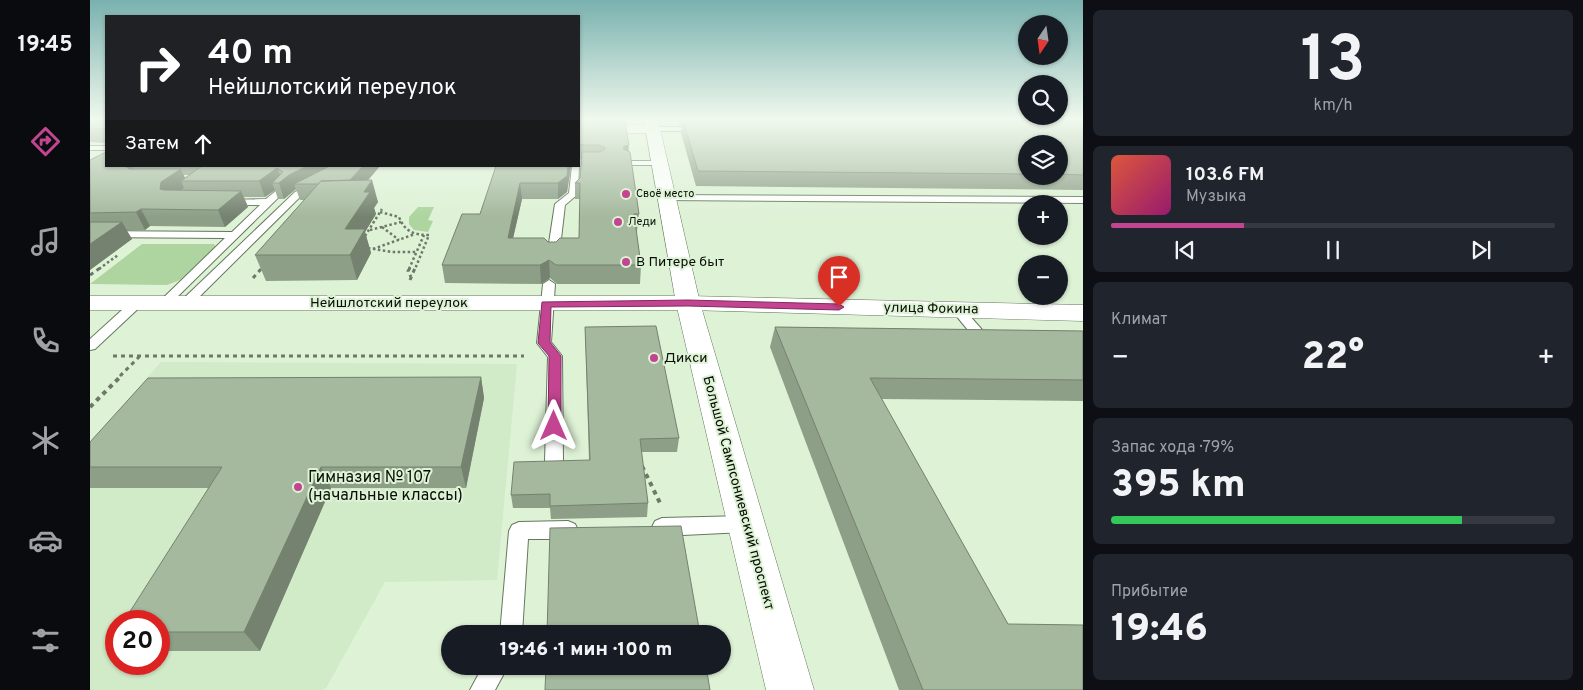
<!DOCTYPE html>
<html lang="ru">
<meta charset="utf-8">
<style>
body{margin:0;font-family:Overpass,sans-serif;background:#20242c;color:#f1f3f6;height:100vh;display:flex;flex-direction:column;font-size:19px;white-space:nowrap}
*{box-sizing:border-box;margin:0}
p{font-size:16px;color:#9ea1a6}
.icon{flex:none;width:28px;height:28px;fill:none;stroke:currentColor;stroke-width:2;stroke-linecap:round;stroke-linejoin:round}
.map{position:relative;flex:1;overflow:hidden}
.panel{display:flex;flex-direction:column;gap:10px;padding:10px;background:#0d0f14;width:500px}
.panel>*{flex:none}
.hud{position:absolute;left:15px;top:15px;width:475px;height:152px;border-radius:0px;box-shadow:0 1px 4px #0004;background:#202124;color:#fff;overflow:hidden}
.needle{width:32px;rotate:193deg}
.buttons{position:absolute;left:928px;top:15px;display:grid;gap:10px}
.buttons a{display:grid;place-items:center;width:50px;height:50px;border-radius:50%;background:#171b24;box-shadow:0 1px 4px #0004;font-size:25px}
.speed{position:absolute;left:15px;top:610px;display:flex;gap:10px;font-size:25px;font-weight:700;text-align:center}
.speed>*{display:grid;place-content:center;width:65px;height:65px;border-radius:50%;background:#171b24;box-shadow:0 1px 4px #0004;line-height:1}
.speed .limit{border:8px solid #d22;background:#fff;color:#111}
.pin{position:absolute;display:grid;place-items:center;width:42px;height:42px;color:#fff;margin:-51px -21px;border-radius:50% 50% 50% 0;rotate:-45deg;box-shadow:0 0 5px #0007}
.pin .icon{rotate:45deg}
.me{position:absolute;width:55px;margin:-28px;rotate:0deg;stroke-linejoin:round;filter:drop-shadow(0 0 4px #0008)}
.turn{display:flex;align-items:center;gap:18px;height:105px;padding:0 20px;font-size:22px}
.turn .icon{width:65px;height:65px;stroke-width:2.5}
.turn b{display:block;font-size:35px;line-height:42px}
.then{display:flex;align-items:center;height:48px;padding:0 20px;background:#0003;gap:10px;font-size:19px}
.big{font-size:38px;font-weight:800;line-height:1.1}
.panel .widget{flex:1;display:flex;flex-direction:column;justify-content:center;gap:8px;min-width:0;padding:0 18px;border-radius:8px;background:#20242c}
.panel .dial{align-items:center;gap:0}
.dial b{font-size:65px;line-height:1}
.song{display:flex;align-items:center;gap:15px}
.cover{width:60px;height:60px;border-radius:8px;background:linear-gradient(135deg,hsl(10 70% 55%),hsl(320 70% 35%))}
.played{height:5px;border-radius:2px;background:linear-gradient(90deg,#c34490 30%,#363941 30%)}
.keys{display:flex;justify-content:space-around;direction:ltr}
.heat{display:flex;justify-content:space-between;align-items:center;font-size:28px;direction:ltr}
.charge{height:8px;border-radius:4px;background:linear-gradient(90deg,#34c759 79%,#363941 0)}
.trip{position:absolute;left:351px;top:625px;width:290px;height:50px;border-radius:25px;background:#171b24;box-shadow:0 1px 4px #0004;font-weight:800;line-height:50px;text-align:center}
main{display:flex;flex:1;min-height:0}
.tabs{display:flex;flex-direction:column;width:90px;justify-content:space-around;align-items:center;background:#090b0e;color:#9ea1a6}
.tabs .icon{width:35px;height:35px}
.tabs .on{color:#c34490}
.tabs b{font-size:22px;color:#f1f3f6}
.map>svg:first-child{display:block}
.built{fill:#d1eac7;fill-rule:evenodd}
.green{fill:#aed49f}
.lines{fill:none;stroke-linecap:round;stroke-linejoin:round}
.lane-casing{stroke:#65775e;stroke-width:2}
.street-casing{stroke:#65775e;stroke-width:1}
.secondary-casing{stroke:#65775e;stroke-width:1}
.path-far2{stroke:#6c7967;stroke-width:2.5;stroke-dasharray:2.5 2.5;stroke-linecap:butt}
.path-far1{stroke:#6c7967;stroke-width:3;stroke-dasharray:4 4;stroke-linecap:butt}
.path{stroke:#6c7967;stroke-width:4;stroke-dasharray:4.5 4.5;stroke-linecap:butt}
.lane{fill:#fff;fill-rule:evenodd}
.street{fill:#fff;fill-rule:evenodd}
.secondary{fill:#fff;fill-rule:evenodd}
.wall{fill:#8e9f88;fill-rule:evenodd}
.shaded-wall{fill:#74826f}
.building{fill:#a5b99e;stroke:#74826f}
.route{fill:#c34490;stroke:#7f2c5e}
.poi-dot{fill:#c34490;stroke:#def2d6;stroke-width:2}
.labels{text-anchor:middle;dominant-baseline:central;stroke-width:4;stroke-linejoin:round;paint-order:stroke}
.far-poi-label{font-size:11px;fill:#080f06;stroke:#def2d6;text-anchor:start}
.poi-label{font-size:14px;fill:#080f06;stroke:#def2d6;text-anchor:start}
.street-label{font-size:14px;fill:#080f06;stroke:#def2d6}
.near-poi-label{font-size:16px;fill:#080f06;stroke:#def2d6;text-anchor:start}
</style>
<main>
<nav class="tabs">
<b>19:45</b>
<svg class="icon on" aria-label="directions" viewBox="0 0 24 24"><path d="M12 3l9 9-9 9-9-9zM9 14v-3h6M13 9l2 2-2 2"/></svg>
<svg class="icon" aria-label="music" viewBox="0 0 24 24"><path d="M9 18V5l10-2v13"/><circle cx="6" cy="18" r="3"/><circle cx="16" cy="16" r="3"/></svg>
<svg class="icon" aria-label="phone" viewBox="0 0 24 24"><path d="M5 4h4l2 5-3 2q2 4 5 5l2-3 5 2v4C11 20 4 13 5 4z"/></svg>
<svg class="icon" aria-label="climate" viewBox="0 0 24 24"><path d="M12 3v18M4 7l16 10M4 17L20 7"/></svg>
<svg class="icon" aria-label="car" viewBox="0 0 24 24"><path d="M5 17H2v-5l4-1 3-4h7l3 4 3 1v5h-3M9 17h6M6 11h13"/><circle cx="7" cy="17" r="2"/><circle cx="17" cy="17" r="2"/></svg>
<svg class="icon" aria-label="filters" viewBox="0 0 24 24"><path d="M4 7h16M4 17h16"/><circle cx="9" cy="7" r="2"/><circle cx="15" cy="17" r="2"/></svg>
</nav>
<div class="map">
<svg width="993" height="690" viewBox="0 0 993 690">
<rect width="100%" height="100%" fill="#def2d6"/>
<path class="built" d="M71,362L427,364L407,580L295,582L236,688L232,690H0V442ZM26,621H69V664H26Z"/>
<path class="green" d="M328,207H344L338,220L343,221L338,232L324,230L319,224V217Z
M52,244H124L126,247L90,280L77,285L0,284Z"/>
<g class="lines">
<g class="lane-casing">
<path id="lane" d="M559,127H609L613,129L609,131H559Z
M0,146H16V150H0Z
M535,161H569L573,163L569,165H538L534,163Z
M489,164L488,194L475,205L469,256L467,258H459L457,256L465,204L479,193L482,166H489Z
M251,166H260L244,180L211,196L100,306H92L90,303L92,300L205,192L238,176Z
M193,185L197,188L196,190L78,306H70L68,303L135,238L0,237V231L142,232L170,205H137L132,202L134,200L176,199Z
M576,195L993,197V203L573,200L571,198Z
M459,280L465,284L461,342L472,356L473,461L470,466L464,468L458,466L455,461L458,357L447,343L453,284Z
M47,299L51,300L53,303L51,306L5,349L0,350V339L43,300Z
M868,306L872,307L901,340L903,343L901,346H891L864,313L862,310L864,307Z
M655,516L662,518L665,524L662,530L655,532L572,536L565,533L562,527L565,521L572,518Z
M478,521L485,524L488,530L485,536L478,539H438L432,634H410L419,531L422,525L429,522Z
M393,666H418L405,690H380Z"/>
</g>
<g class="street-casing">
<path id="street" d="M489,125H562L567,126L569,129L567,132L562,133H489Z
M0,296H598L993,305V321L598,310H0Z"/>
</g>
<g class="secondary-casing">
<path id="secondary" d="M554,120H568L610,303L724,690H676L586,303Z"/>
</g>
<path class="path-far2" d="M290,212L309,217C315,232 324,235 339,235L325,269
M292,227L309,240
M280,230L311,222
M275,236L292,209
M278,248L302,252H327
M283,249L325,234
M9,269L28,255
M319,269L334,235"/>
<path class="path-far1" d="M320,268L318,271L321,277
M0,275L10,268
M163,278L172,268
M320,280L325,268
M23,356H434
M30,376L49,357"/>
<path class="path" d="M0,407L32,375
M552,466L570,503"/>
<use href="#lane" class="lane"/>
<use href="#street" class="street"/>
<use href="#secondary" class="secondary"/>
</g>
<path class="wall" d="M16,120V143L0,142V123Z
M489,120L538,151L549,214L547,231H546L551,265L550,284H467L460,278L451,284L355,283L352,265L390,214L406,166H481L477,192L468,199H432L423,238L458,242H466L489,238L490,199H485V183L490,178L491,159L489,160Z
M587,120H993V190L606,186L591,133L592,125H589ZM936,144H969V176H936Z
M0,160L16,166H290L278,180L288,202L284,208L286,214L275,232L281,253L267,280L176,281L165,255L214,200H210L206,189L194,199H188L185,190L175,197H154L158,207L135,227L60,226L55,230H36L42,239L0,270ZM94,175H99L95,178Z
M495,327L589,438L587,452H551L558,503L557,517L461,519L460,508H423L421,495L499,460Z
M685,327L993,331V401L791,399L918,624L993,690H809L680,347Z
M391,377L394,398L376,488H241L170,651H69V621L118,488H0V442Z"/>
<path class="shaded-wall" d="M539,145L538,159L533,149L534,146Z
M34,166H42L47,175Z
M217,166H248L204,184L206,189L194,199L189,183H182L185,190L175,197L169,181L187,168L192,180L199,175Z
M273,166H290L261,200L257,184Z
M478,166H481L477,192L468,199V183Z
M91,169L96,181H91L94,188L79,198L70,189L71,182Z
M282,180L288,202L284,208L286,214L275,232L281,253L267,280L260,255L255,229L274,192Z
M430,183L432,199L419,256L418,238Z
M151,191L158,207L135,227L128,210Z
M51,209L60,226L55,230L46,212Z
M32,222L42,239L0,270V244Z
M459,260L460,278L451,284L450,265Z
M391,377L394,398L376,488L371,467Z
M231,467L241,488L170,651L154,632Z"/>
<path class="building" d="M6,120H16V129H0V123Z
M489,120L535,121L539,145L534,146L533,149L540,152L549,214H544L551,265H466L459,260L450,265H352L372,214H390L406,166H478L477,176L468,183H430L418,238H454L458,242H466L470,238H489L490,183H485L490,178L492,152H509L514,150L515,148L509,145H489Z
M593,120L993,121V175L969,174V144H936V174L608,171Z
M16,152V166H35L39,169H91L71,182L70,189L74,190L151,191L128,210L51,209L46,212L0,213V160Z
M112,166H217L199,175L189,183H182L193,172L187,168L169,181H91Z
M240,166H273L260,180L231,181L228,184H204Z
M282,180L274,192H280L255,229H275L260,255H165L231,181Z
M0,222H32L0,244Z
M566,326L589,438L550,439L558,503L460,506V494L421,495L424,462L500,460L495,327Z
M685,327L993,331V380L780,378L918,624L993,625V690H833Z
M391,377L371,467H231L154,632H69V621H34L132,467H0V442L58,378Z
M591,526L610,634H457L460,528Z
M456,666H616L620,690H455Z"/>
<linearGradient id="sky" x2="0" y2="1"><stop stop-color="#79b1af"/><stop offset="0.55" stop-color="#f0f9ed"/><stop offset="1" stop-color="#f0f9ed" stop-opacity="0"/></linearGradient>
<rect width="993" height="217" fill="url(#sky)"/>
<path class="route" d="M598,300L749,304L754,307L749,310L598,306L461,307L460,342L471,356V426L469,430H460L458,426L459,356L448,343L452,302Z"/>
<g class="poi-dot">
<circle cx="536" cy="194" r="5"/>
<circle cx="528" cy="222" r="5"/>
<circle cx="536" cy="262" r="5"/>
<circle cx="564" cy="358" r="5"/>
<circle cx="208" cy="487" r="5"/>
</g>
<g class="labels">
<g class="far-poi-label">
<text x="546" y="194">Своё место</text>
<text x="538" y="222">Леди</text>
</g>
<g class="poi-label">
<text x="546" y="262">В Питере быт</text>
<text x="574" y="358">Дикси</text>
</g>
<g class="street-label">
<text x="299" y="303">Нейшлотский переулок</text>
<text transform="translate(841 309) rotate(1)">улица Фокина</text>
<text transform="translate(648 493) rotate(75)">Большой Сампсониевский проспект</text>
</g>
<g class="near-poi-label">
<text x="218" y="478">Гимназия № 107<tspan x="218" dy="18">(начальные классы)</tspan></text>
</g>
</g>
</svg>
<div class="buttons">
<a><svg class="needle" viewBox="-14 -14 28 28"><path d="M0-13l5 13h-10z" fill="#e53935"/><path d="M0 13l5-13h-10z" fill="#9ea1a6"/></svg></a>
<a><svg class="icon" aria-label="search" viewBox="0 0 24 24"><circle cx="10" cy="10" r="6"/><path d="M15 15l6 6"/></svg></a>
<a><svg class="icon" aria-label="layers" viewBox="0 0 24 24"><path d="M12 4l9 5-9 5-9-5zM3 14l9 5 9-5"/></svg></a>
<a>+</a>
<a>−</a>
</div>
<div class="speed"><div class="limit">20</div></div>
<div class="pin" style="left:749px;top:307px;background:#d93025"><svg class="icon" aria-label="arrive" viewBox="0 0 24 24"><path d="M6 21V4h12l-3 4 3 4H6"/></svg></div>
<svg class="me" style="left:464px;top:426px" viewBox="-20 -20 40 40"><path d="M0-17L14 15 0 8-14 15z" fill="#c34490" stroke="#fff" stroke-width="4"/></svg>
<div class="trip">19:46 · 1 мин · 100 m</div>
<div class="hud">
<div class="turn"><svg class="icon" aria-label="right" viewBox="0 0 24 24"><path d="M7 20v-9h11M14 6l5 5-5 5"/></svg><div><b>40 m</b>Нейшлотский переулок</div></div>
<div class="then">Затем<svg class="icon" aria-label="ahead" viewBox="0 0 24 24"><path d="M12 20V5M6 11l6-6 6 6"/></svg></div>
</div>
</div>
<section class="panel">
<div class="widget dial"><b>13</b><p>km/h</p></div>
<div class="widget">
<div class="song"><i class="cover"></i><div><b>103.6 FM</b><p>Музыка</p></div></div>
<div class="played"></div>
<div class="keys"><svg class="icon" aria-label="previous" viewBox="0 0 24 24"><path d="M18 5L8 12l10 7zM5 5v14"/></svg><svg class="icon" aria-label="pause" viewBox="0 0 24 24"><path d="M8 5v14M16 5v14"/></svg><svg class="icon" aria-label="next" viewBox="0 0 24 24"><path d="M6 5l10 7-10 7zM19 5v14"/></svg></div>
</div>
<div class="widget"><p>Климат</p>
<div class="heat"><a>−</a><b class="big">22°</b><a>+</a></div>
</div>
<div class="widget"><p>Запас хода · 79%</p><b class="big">395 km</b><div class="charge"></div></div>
<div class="widget"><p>Прибытие</p><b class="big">19:46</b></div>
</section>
</main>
